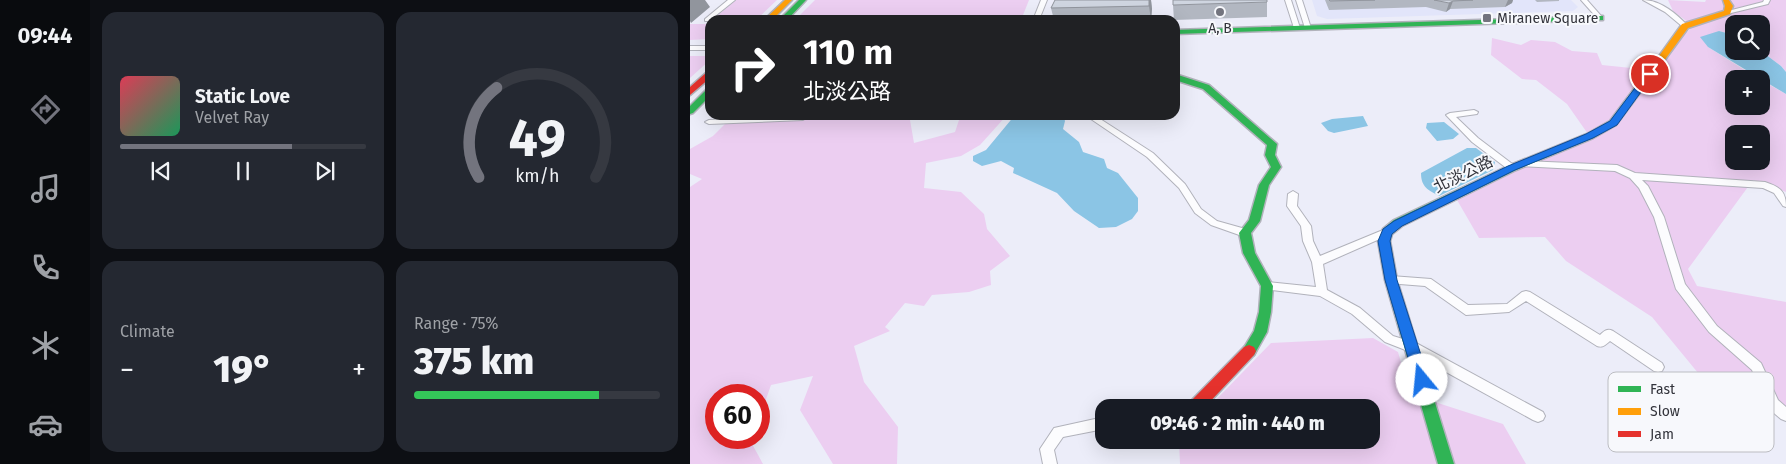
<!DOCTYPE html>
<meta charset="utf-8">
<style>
body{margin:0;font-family:"Fira Sans","Noto Sans TC",sans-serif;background:#242831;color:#f1f3f6;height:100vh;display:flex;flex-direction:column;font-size:19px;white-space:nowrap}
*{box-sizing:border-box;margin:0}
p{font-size:16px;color:#9ea1a6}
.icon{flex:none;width:28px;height:28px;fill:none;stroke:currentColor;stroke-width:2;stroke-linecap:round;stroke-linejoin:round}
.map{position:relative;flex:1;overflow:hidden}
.drawer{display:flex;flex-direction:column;gap:12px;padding:12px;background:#0d0f14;width:600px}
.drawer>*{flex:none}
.top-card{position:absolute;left:15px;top:15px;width:475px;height:105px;border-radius:15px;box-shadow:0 5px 20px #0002;background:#202124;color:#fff;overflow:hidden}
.controls{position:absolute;left:1035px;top:15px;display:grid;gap:10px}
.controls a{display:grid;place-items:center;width:45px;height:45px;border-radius:10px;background:#171b24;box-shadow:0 5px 20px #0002;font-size:25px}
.speed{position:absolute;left:15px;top:384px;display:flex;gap:10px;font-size:25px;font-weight:700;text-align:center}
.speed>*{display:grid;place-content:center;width:65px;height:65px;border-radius:50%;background:#171b24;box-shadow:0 5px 20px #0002;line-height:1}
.speed .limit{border:8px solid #d22;background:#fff;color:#111}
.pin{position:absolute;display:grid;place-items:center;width:42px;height:42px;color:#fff;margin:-21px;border:2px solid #fff;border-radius:50%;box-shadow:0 1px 5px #0007}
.me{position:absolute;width:55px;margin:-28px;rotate:343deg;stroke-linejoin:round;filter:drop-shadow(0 0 4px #0008)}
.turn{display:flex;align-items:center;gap:18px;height:105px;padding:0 15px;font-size:22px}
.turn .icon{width:65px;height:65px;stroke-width:2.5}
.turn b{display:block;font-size:35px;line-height:42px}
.big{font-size:38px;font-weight:800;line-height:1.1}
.drawer .card{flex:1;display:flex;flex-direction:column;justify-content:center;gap:8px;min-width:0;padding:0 18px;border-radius:15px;background:#242831}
.drawer .dial{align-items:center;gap:0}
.dial svg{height:130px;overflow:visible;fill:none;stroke:#363941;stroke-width:7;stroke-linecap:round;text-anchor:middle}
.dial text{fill:#f1f3f6;stroke:none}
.song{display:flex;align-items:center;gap:15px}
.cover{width:60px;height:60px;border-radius:8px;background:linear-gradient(135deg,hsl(350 70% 55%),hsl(150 70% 35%))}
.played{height:5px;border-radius:2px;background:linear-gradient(90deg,#73747e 70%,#363941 70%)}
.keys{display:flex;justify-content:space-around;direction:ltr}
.heat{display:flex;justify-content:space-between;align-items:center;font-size:28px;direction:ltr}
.charge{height:8px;border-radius:4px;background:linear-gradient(90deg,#34c759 75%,#363941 0)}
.drawer .tiles{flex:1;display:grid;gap:12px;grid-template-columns:repeat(2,1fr)}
.trip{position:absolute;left:405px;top:399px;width:285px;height:50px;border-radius:15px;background:#171b24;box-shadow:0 5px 20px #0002;font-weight:800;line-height:50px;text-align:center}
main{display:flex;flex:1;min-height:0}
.tabs{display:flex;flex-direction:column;width:90px;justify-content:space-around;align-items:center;background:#090b0e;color:#9ea1a6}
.tabs .icon{width:35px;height:35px}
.tabs .current{color:#73747e}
.tabs b{font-size:22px;color:#f1f3f6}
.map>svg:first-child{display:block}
.built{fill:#e2e5fa}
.green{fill:#eccef1;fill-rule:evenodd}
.water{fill:#8bc5e5}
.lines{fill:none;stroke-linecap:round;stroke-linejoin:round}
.street-casing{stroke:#b1b2bb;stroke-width:2}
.fast-casing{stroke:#b1b2bb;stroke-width:3}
.slow-casing{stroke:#b1b2bb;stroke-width:3}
.jam-casing{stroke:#b1b2bb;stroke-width:3}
.street{fill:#fcfcfe;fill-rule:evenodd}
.fast{fill:#30b455;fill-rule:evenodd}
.slow{fill:#ff9f0a;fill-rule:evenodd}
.jam{fill:#e5322d;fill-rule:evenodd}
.wall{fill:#b2b7c1}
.shaded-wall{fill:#91959d}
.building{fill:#cfd5e0;stroke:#91959d}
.route{fill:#1a73e8;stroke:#114b97}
.poi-dot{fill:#73747e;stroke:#f7f8fc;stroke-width:2}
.labels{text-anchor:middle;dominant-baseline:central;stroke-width:4;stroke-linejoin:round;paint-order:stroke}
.far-poi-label{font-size:14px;fill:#32333b;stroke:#f7f8fc;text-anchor:start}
.street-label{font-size:16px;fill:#32333b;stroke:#f7f8fc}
.key{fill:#f7f8fc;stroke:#bcbdc2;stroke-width:1}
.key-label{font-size:14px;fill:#32333b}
</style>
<main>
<nav class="tabs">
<b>09:44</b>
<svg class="icon current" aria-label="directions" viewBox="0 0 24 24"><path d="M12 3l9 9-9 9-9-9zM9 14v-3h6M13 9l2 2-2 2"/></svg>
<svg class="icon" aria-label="music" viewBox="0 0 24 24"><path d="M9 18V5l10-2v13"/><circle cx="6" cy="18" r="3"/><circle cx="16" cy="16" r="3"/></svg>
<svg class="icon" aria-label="phone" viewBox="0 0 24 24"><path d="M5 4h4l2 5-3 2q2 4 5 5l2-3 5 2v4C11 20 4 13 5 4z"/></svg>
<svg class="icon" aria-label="climate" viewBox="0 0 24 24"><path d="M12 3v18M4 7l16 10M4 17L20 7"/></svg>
<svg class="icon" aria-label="car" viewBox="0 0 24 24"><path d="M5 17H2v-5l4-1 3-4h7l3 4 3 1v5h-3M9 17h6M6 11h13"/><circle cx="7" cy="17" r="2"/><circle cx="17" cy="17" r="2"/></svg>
</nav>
<section class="drawer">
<div class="tiles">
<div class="card">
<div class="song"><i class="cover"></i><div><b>Static Love</b><p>Velvet Ray</p></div></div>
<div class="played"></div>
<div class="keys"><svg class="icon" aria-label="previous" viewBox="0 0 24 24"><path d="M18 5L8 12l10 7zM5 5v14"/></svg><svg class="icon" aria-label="pause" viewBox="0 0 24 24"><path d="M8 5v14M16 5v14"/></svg><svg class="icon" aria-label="next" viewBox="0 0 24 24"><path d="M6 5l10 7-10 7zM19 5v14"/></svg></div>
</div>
<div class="card dial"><svg viewBox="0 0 100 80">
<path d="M14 69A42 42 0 1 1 86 69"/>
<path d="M14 69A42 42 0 0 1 25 14" stroke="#73747e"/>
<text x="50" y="56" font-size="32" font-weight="700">49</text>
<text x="50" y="72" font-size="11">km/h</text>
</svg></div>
<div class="card"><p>Climate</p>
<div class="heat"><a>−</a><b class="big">19°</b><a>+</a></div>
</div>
<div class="card"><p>Range · 75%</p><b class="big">375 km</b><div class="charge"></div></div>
</div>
</section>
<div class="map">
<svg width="1096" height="464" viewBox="0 0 1096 464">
<rect width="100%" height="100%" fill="#ecedf9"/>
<path class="built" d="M622,0H881L888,7L883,11L637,19L627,16Z"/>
<path class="green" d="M46,0H87L66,20H27L31,16H27Z
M125,0H339L331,20H105Z
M978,0L1015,2L1016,0H1096V72L1091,66L1071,51V24H1044V35L1029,31L1018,47L1069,79H1044V106H1071V80L1096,94V192L1063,180L998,269L1007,286L1096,302V417L1013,379L962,317L876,261L855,237L789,238L763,193L898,134L877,104L846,80L832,79L801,55L802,38L831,45L841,40L865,42L882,51L907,53L912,65L951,69L968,68L990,39L1003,26L983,11ZM1044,134H1071V161H1044Z
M0,24H20V39L0,40Z
M0,56H16L20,60L0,78Z
M119,115H235L220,120L224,143L265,132L270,117L278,115H317L290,145L271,156L236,163L234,188L271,192L294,214L297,229L320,256L300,271L301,285L279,292L242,295L234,306L215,303L195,327L200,331L164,346L174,382L208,427L207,464H143L110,410L123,376L81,385L69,419V395H26V438H62L61,442L73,464H0V187L12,179L0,174V149L23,136L39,120H113Z
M683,338L708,352L720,394L813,424L836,464H490L489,440H681V408L519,407L581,343Z"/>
<path class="water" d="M1029,31L1044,35V51H1071L1091,66L1096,72V94L1018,47L1010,37Z
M325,115H373L375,121L373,129L389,142L393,152L414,159L417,168L428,173L448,198V211L442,219L426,227L409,228L384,211L367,193L323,173L324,168L311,161L292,166L283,161V156L296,150Z
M673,116L678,126L644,133L638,131L631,123L642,119Z
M754,122L769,134L763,139L747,141L736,128L737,123Z
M777,148H786L805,162L803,170L749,196C738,190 731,187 731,173Z"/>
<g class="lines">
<g class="street-casing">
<path id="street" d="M38,0H45L19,21H15V19Z
M351,0H357L349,20H343Z
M595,0H601L610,28L609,29L604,28Z
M606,0H612L621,28L620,29L615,28Z
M891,0H897L912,17V19H908Z
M953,0C970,0 987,14 998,26L993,27L975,12Z
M1074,0H1080L1078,4L1037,14L1034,12L1073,2Z
M0,46H20V50H0Z
M784,110L788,112L787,114L766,117L788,138L825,166L826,168L825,170H819L782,142L756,115L760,113Z
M121,115L113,120L19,124L15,122L19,120Z
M395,115H404L463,153L495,184L511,209L527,221L559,230L560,233L559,236L555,237L521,225L505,213L489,188L457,157Z
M832,161L927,165L945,173L1075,182C1090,187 1096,191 1096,207L1093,206L1084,193L1073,188L952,180L958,186L974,217L995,284L1027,326L1071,363L1088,400L1096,407V421L1091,419L1078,408L1062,370L1019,332L986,289L964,217L949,188L940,178L925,171L829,166L828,164L829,162Z
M603,191L608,194L607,206L621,226L623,241L630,256L693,230H701L702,232L701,234L633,264L637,290L670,308L703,336L726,343L853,412L855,416L853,420L848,422L843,420L718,351L695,342L662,314L630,296L573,289L572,286L573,283L577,282L626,287L622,262L613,241L611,226L597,206L598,194Z
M701,276L741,279L778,305L817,304L832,292L836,291L840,292L910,335C914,331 917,328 923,331L972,363L974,367L972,371L968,372L964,371L920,341C915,345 913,348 907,346L836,301L819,312L776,315L735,286L697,283L696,280L697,277Z
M414,417V429L373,437L364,450L367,464H353L350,449L364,428Z"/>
</g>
<g class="fast-casing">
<path id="fast" d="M109,0H116L97,20H89Z
M910,16H913V20L485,34V30Z
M965,61L972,63L926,125L903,138L826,170L712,226L702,234L700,241L707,280L764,464H748L695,280L688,241L693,229L704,220L818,166L897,134L920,121Z
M485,74L519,85L587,144L585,155L591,167L579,185L570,221L561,233L565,253L583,286L581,312L577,332L564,355L559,357L554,355L552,351L564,331L569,312L571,286L553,253L549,233L559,220L569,185L581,167L575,155L577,145L513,89L485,80Z
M20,88V96L3,113L0,114V106L17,89Z"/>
</g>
<g class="slow-casing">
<path id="slow" d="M95,0H102L82,20H74Z
M1033,0H1039L1043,6L1040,14L998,28L971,65H965L964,63L992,24L1034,11L1035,6Z"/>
</g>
<g class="jam-casing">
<path id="jam" d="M17,72H20V78L0,95V87Z
M559,345L564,347L566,351L564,355L514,408H497L499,403L554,347Z"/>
</g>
<use href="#street" class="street"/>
<use href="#fast" class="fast"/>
<use href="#slow" class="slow"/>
<use href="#jam" class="jam"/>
</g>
<path class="wall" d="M365,0H461L462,9L461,20H364L361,8Z
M635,0H823L822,3L815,7L760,9L756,12L736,7L639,10Z
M845,0H869V1L847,2Z
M577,2V17L484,20L483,5Z"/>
<path class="shaded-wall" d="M0,0H15L20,7L1,23L0,21Z
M459,0H461L462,9L461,20L459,6Z
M818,0H823L822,3L815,7Z
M763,1L760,9L756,12L759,3Z"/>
<path class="building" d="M365,0H459V6L361,8Z
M483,0H577V2L483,5Z
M639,0H685L640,1Z
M744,0H783L763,1L759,3Z"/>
<path class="route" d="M957,72L964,74L927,125L903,138L825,170L712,226L702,234L700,241L707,280L739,380L737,385L732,386L726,385L695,280L688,241L693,229L704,221L818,166L896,134L920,121Z"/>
<g class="poi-dot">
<circle cx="530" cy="12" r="5"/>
<rect x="792" y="13" width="10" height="10" rx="2.5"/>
</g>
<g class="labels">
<g class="far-poi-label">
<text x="807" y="18">Miranew Square</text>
<text x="530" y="28" text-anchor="middle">A, B</text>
</g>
<g class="street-label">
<text transform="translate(773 174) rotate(-26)">北淡公路</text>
</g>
</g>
<rect x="918" y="372" width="166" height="80" rx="8" class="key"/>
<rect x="928" y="386" width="23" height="6" fill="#30b455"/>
<rect x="928" y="408" width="23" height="7" fill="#ff9f0a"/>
<rect x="928" y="431" width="23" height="6" fill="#e5322d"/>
<g class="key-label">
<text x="960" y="394">Fast</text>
<text x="960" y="416">Slow</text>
<text x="960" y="439">Jam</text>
</g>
</svg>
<div class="controls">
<a><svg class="icon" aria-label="search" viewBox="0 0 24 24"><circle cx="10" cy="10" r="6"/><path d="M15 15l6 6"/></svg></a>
<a>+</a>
<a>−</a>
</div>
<div class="speed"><div class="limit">60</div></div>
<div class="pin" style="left:960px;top:74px;background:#d93025"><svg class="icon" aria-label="arrive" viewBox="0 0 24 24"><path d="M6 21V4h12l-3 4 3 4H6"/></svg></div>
<svg class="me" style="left:732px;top:380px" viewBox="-20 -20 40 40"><circle r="19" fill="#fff"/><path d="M0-13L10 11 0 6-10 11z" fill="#1a73e8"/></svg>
<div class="trip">09:46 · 2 min · 440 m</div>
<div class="top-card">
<div class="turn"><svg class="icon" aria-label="right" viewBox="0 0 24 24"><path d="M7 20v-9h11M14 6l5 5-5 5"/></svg><div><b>110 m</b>北淡公路</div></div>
</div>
</div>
</main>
